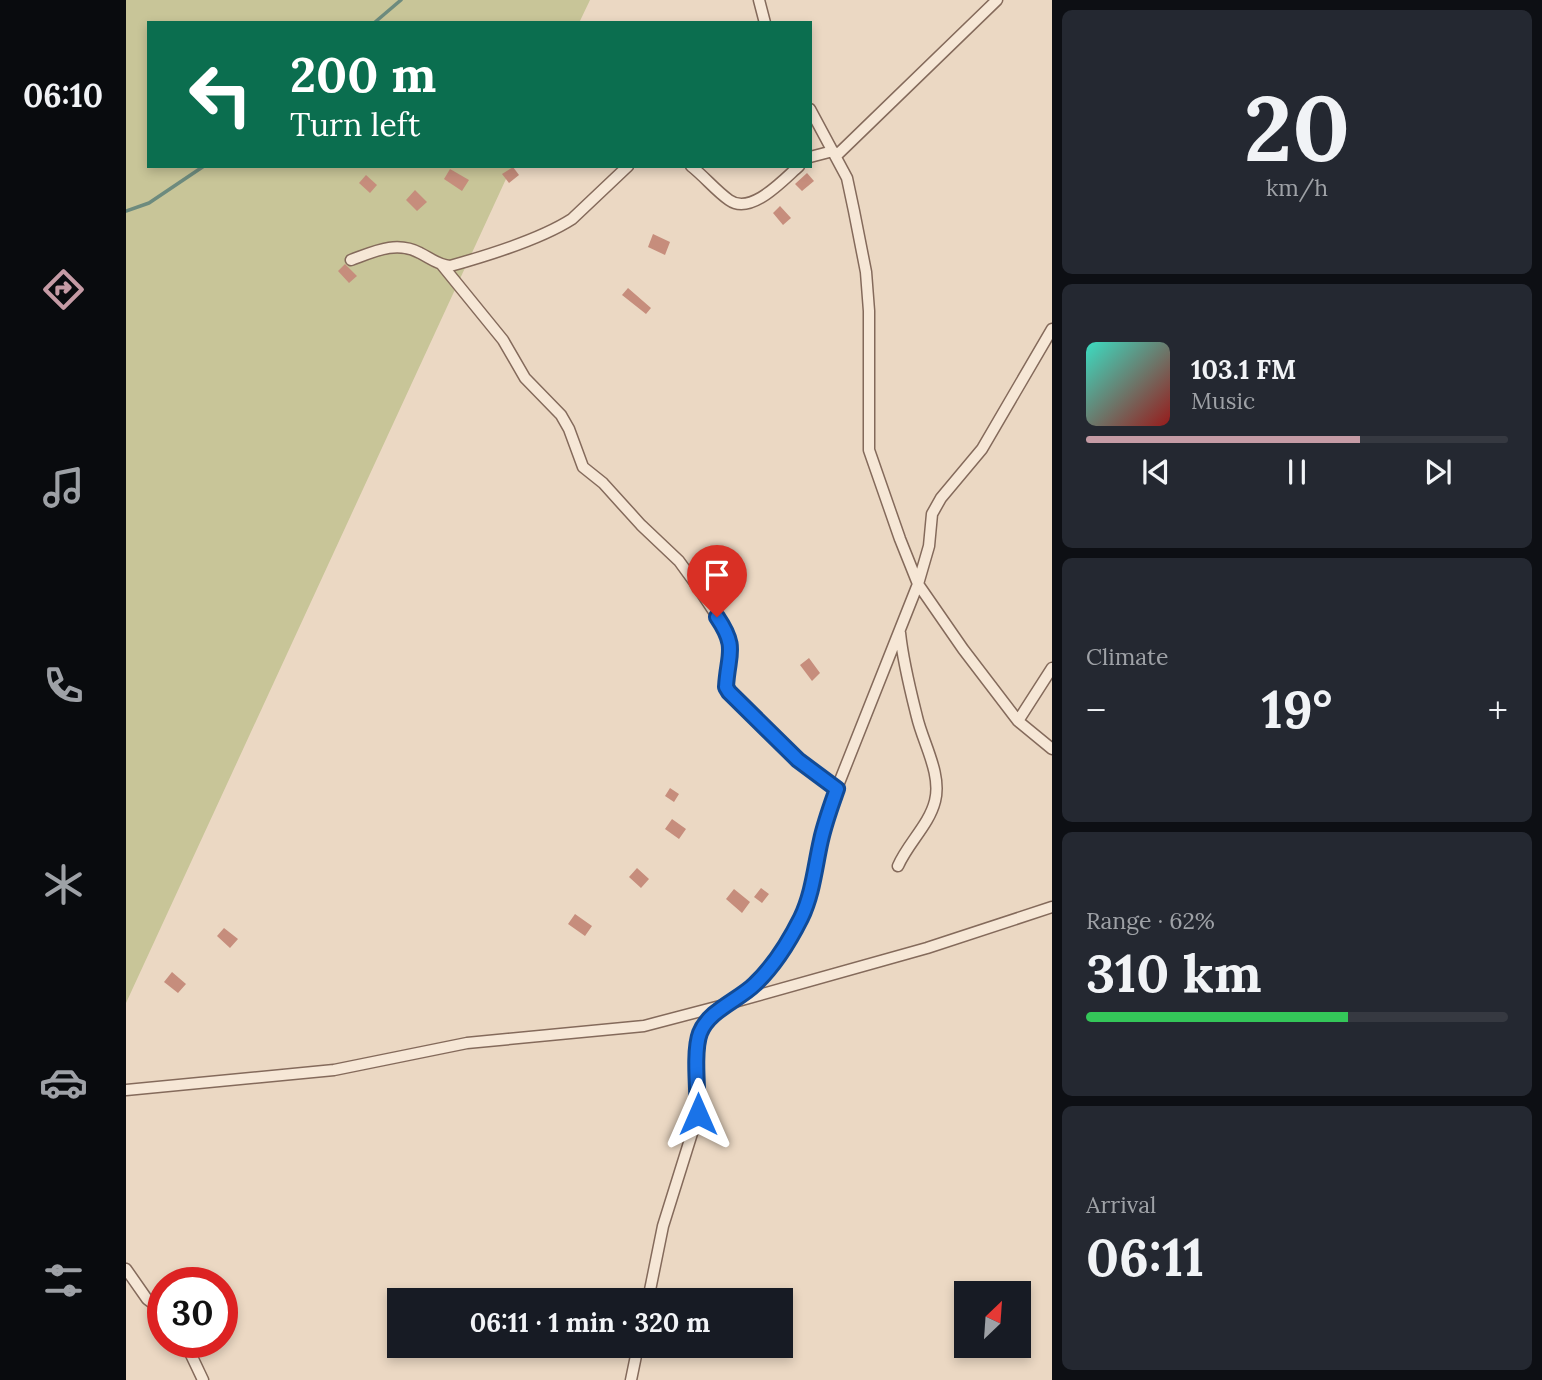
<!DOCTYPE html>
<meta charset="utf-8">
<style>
body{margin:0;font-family:Lora,serif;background:#242831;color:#f1f3f6;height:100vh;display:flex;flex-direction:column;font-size:26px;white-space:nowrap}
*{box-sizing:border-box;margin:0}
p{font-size:23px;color:#9ea1a6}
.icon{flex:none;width:38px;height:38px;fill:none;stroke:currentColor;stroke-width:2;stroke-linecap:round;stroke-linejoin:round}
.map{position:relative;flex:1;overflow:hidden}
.side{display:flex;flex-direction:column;gap:10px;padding:10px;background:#0d0f14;width:490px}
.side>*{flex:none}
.top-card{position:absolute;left:21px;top:21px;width:665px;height:147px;border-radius:0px;box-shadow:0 4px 10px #0003;background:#0b6e4f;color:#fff;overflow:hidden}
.needle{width:46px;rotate:25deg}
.fabs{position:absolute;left:828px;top:1281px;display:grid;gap:14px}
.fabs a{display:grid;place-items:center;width:77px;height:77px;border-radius:0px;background:#171b24;box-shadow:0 4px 10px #0003;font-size:35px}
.speed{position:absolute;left:21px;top:1267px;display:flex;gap:14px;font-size:35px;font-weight:700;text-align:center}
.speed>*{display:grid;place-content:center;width:91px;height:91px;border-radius:50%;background:#171b24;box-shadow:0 4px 10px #0003;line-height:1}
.speed .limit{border:10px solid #d22;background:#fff;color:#111}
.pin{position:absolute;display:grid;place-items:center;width:60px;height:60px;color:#fff;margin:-72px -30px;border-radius:50% 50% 50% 0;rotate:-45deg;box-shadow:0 0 7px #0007}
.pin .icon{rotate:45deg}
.me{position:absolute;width:77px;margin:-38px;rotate:0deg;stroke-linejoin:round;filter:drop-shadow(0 0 5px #0008)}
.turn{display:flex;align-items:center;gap:24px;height:147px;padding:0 28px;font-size:32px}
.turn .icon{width:91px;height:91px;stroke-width:2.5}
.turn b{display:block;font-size:49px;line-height:60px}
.big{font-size:52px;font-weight:700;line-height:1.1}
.side .card{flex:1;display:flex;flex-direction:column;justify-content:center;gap:10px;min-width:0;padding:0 24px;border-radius:10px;background:#242831}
.side .dial{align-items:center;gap:0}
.dial b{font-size:91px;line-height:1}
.song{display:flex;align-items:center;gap:21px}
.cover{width:84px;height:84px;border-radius:10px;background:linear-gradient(135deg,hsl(170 70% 55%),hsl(0 70% 35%))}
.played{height:7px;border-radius:4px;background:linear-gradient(90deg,#c59ba5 65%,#363941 65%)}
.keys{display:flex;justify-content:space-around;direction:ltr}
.heat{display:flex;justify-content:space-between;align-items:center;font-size:38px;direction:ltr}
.charge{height:10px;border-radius:5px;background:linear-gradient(90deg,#34c759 62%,#363941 0)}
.trip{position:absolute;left:261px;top:1288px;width:406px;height:70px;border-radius:0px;background:#171b24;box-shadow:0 4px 10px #0003;font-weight:700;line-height:70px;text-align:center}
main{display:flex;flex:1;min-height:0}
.dock{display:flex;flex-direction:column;width:126px;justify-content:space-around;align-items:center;background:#090b0e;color:#9ea1a6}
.dock .icon{width:49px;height:49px}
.dock .selected{color:#c59ba5}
.dock b{font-size:32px;color:#f1f3f6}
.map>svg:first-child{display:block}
.green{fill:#c8c598}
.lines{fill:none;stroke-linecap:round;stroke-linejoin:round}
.stream{stroke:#6d8b7e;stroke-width:3.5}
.building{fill:#c68d7c}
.minor-casing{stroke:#846a5b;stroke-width:13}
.minor{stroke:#f6e7d6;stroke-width:10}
.route-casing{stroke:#114b97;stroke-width:18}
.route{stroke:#1a73e8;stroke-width:12}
</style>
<main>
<nav class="dock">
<b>06:10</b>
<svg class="icon selected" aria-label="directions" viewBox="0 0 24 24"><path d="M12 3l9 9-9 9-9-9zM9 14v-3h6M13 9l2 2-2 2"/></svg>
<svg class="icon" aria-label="music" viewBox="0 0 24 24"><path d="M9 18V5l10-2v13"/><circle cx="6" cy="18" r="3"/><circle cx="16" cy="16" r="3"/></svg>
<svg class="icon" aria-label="phone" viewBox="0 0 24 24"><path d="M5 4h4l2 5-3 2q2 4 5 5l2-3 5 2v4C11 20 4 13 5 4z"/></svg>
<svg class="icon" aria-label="climate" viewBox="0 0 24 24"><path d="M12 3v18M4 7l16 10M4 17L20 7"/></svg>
<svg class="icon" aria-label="car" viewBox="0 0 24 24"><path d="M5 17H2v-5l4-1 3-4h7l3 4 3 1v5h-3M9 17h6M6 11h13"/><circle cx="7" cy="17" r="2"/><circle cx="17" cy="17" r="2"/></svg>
<svg class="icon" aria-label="filters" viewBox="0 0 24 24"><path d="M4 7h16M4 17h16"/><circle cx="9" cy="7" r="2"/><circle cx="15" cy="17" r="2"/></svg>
</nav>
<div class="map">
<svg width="926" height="1380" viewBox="0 0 926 1380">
<rect width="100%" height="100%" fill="#ebd8c3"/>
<path class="green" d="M0,0H464L453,23H23V166H386L0,1003Z"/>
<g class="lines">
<path class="stream" d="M248,23L275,0
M0,211L23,203L78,166"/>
</g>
<path class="building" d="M387,167L393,175L383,183L376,174Z
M324,169L343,180L336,191L318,179Z
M681,173L688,181L676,191L669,184Z
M240,175L251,185L244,193L233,183Z
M289,190L301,202L291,211L280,200Z
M654,206L665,218L657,225L647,213Z
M527,234L544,242L539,255L522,247Z
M219,264L231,276L223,283L212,271Z
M502,288L525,308L520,314L496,295Z
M683,658L694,673L686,681L674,665Z
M544,788L553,794L548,802L539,796Z
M546,819L560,829L553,839L539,829Z
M511,868L523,879L515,888L503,877Z
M635,888L643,894L636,903L628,897Z
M608,889L624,902L616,913L600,899Z
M449,914L466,926L459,936L442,924Z
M98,928L112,939L104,948L91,936Z
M46,972L60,984L52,993L38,982Z"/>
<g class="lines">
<g class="minor-casing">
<path id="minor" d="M633,0L639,23
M684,109L721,178L728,211L740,272L743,311V450L774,539L792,584L837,649L892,721L926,749
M710,156L871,0
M684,157L707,151
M565,166C579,177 589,190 603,200C625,216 657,180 673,166
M225,260C247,252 270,240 294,253C304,258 312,265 324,266C360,256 415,239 446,219L502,166
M316,265L377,340L399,378L435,415L443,429L457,467L477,483L515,525L553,561L569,583L602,633L605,651L600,687L603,692L672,760L711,788
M892,721L926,668
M772,866C782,843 803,825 809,801C816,774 797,743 791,717C784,689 777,662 774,633
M612,1001L801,948L926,907
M0,1090L208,1070L341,1043L518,1026L594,1006
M0,1269L21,1299L37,1311
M522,1300L537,1226L572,1114V1042L575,1030L585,1017L628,985L648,963L676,915L685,890L695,842L711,788L792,584L803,546L806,514L815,498L856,449L926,329
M59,1342L77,1380
M505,1380L512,1346"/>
</g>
<use href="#minor" class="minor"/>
</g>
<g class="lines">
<g class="route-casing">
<path id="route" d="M572,1114C572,1093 567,1051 574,1033C583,1010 613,1000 629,984C649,965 663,942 675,918C687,893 689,866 695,840C699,822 705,806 711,789L672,760L603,692L600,687C602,653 612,648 591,617"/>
</g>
<use href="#route" class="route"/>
</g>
</svg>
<div class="fabs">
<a><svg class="needle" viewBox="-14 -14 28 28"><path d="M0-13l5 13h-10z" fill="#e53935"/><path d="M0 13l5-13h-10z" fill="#9ea1a6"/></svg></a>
</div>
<div class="speed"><div class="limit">30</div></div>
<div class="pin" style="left:591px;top:617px;background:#d93025"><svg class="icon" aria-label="arrive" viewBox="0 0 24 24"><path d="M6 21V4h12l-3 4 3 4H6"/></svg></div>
<svg class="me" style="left:572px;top:1114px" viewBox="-20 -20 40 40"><path d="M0-17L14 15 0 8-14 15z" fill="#1a73e8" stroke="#fff" stroke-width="4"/></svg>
<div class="trip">06:11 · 1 min · 320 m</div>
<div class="top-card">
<div class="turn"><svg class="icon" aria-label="left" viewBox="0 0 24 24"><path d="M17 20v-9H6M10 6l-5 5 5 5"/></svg><div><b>200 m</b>Turn left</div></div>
</div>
</div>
<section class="side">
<div class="card dial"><b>20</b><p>km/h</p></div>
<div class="card">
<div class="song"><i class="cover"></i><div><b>103.1 FM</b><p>Music</p></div></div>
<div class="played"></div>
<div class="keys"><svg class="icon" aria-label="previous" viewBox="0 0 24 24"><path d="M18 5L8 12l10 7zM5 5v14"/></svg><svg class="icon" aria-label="pause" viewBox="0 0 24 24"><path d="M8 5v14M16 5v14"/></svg><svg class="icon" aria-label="next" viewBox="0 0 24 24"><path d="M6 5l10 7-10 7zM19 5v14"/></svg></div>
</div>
<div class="card"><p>Climate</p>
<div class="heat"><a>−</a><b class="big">19°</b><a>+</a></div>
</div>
<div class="card"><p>Range · 62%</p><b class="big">310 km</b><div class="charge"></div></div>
<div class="card"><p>Arrival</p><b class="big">06:11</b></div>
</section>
</main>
